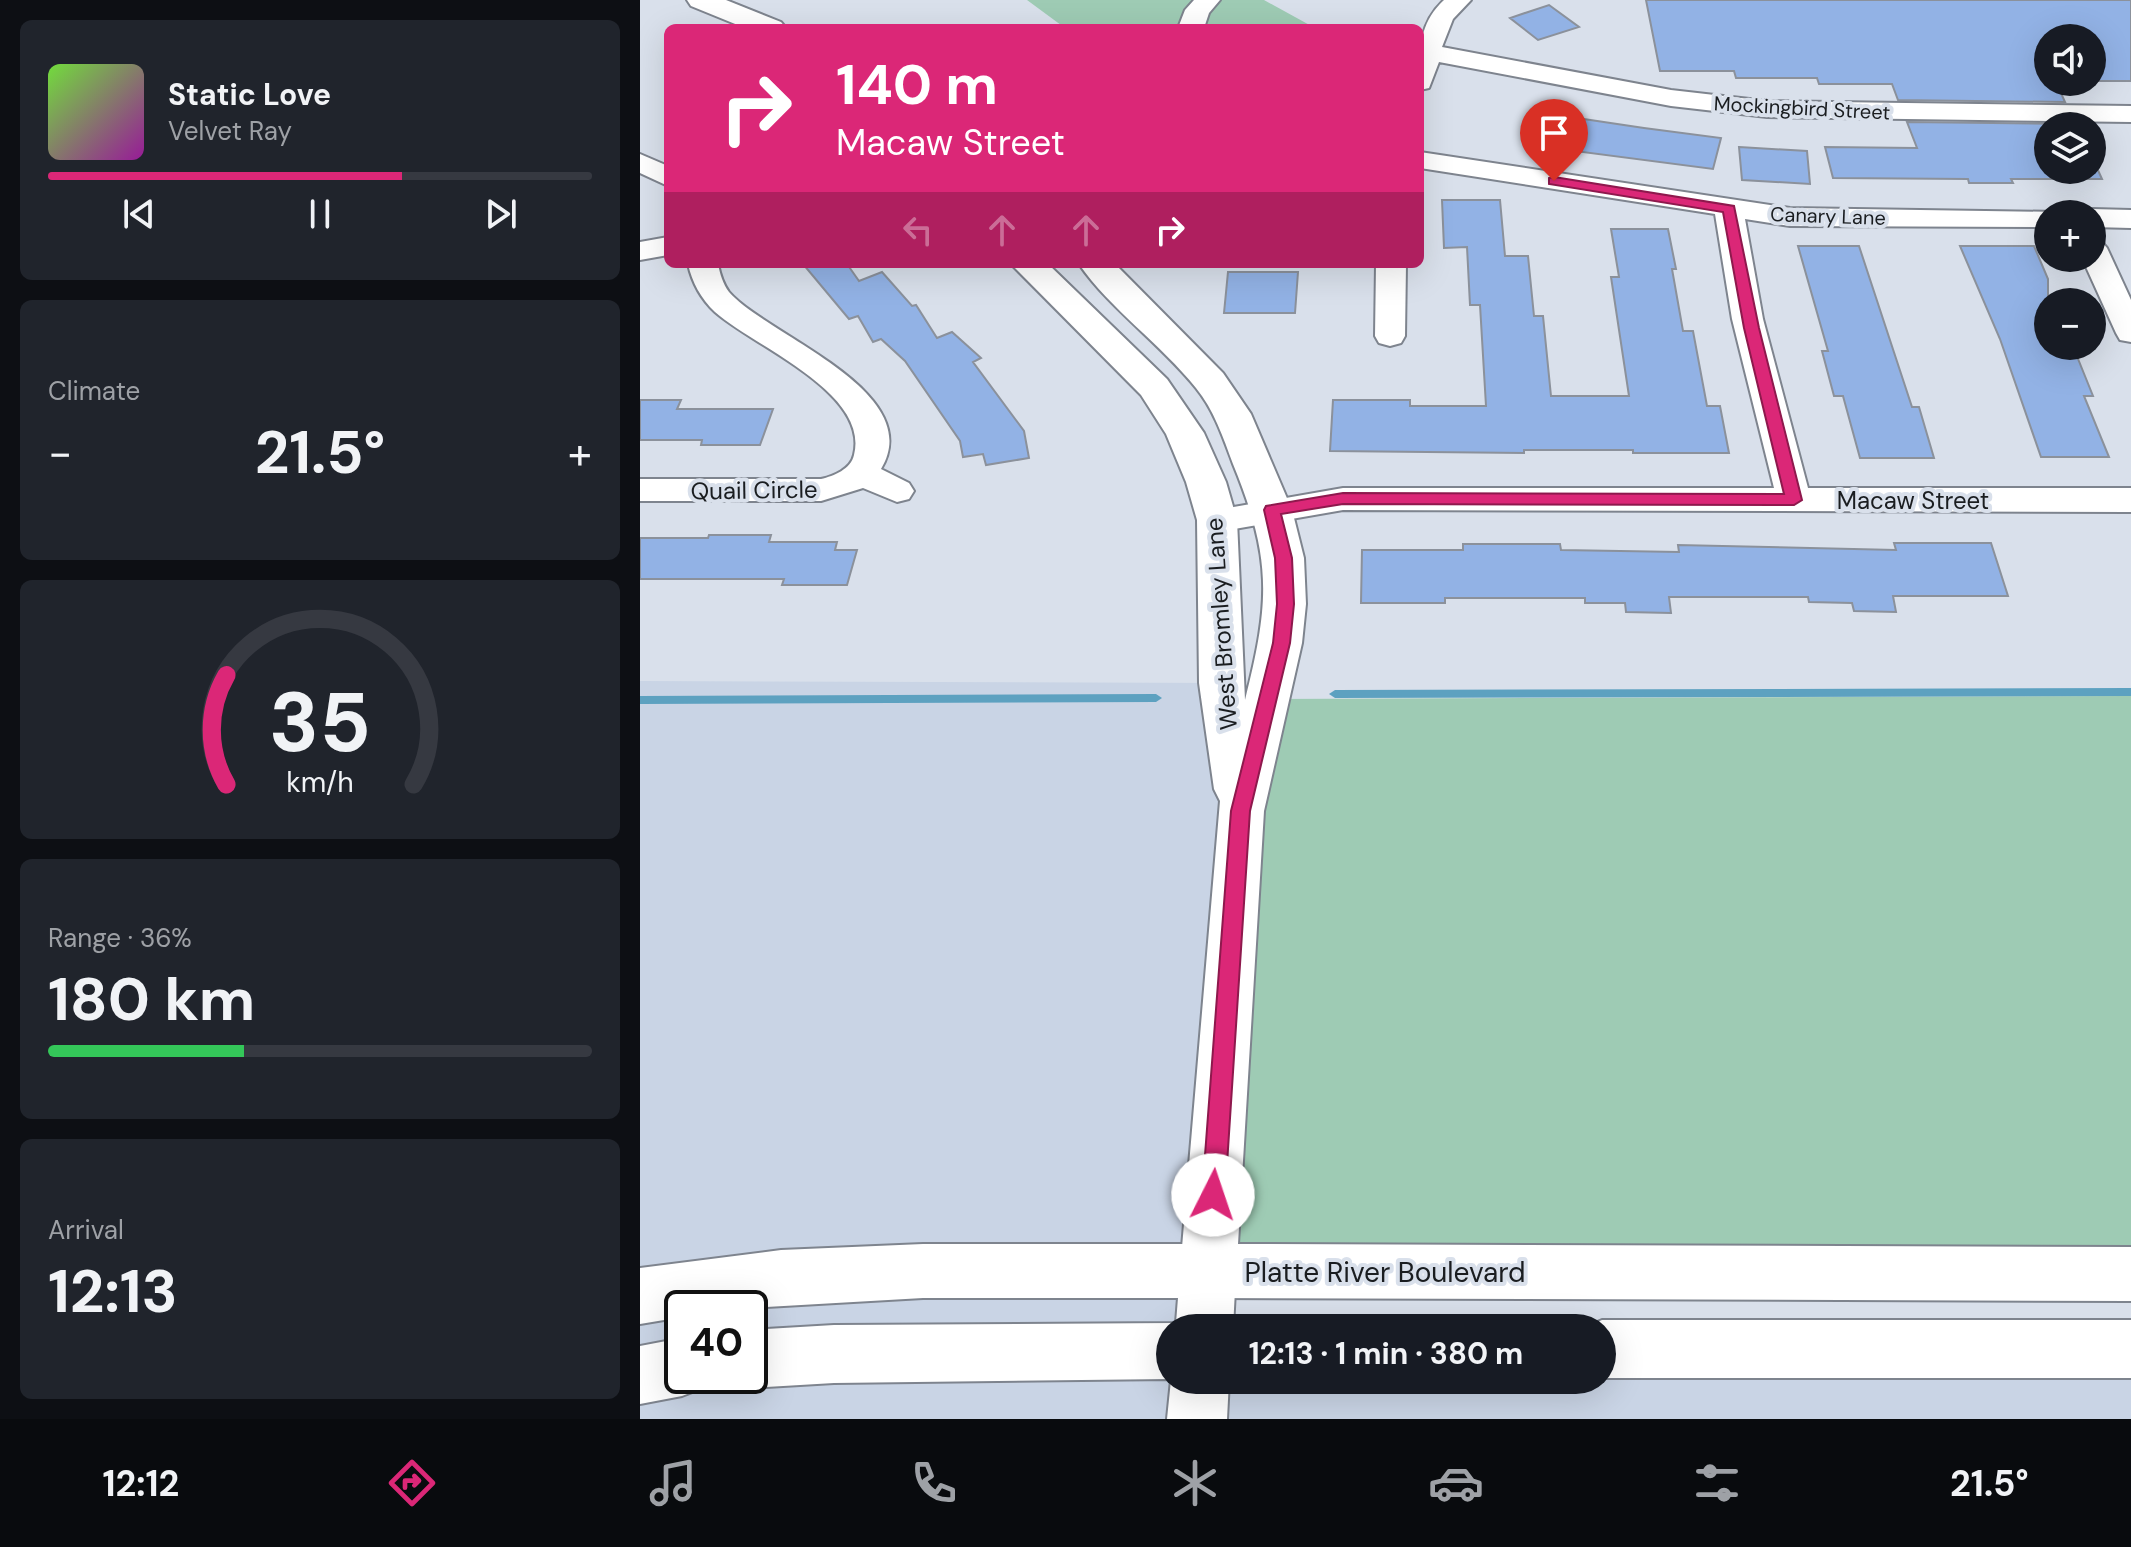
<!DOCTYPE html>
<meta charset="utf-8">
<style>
body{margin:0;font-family:"DM Sans",sans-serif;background:#20242c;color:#f1f3f6;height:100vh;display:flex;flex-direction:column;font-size:30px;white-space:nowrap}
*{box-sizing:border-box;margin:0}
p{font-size:26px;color:#9ea1a6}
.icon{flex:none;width:44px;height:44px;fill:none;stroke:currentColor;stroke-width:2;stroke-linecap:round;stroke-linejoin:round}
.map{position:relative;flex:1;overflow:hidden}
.details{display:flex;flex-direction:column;gap:20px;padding:20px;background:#0d0f14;width:640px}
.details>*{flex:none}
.hud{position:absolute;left:24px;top:24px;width:760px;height:244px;border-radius:12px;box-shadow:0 8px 32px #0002;background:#db2777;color:#fff;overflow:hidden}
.tools{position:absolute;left:1394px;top:24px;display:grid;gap:16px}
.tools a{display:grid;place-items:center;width:72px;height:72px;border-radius:50%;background:#171b24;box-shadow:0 8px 32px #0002;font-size:40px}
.speed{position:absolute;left:24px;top:1290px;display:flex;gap:16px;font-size:40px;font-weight:700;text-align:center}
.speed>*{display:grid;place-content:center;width:104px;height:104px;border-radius:50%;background:#171b24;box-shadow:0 8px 32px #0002;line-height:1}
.speed .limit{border:4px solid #111;border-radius:12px;background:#fff;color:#111}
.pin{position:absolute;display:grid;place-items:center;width:68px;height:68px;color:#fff;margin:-82px -34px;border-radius:50% 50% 50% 0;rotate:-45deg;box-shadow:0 0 8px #0007}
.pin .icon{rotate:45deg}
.me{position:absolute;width:88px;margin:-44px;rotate:4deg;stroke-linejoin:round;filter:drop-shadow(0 0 6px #0008)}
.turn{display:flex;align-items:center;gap:28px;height:168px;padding:0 40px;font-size:36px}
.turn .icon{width:104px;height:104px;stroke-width:2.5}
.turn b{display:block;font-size:56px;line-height:68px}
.lanes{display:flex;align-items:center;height:76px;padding:0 40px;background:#0003;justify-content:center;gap:40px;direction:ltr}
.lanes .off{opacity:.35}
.big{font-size:60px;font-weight:700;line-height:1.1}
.details .card{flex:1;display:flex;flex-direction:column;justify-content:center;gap:12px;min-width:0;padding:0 28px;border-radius:12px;background:#20242c}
.details .dial{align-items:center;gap:0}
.dial svg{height:208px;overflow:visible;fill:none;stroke:#363941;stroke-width:7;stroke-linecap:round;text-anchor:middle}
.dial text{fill:#f1f3f6;stroke:none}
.song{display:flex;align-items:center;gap:24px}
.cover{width:96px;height:96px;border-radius:12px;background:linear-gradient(135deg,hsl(100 70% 55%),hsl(300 70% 35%))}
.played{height:8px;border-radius:4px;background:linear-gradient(90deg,#db2777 65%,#363941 65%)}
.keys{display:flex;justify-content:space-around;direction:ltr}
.heat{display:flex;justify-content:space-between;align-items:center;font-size:44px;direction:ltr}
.charge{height:12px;border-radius:6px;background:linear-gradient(90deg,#34c759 36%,#363941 0)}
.trip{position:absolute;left:516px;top:1314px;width:460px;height:80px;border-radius:40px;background:#171b24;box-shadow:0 8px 32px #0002;font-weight:700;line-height:80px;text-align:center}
.tabs{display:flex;height:128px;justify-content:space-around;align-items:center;background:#090b0e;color:#9ea1a6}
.tabs .icon{width:56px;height:56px}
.tabs .on{color:#db2777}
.tabs b{font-size:36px;color:#f1f3f6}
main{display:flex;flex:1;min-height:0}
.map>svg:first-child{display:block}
.built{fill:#c9d4e5;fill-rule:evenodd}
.green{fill:#9ecbb4}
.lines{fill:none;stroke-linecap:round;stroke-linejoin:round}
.stream{fill:#5da1c0;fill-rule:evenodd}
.building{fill:#92b2e5;stroke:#8b919b;stroke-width:2}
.minor-casing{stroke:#7e848e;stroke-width:4}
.tertiary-casing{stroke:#7e848e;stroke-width:4}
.secondary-casing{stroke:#7e848e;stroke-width:4}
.minor{fill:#fff;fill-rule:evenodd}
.tertiary{fill:#fff;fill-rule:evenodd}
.secondary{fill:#fff;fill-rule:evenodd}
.route{fill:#db2777;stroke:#8e194d;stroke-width:2}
.labels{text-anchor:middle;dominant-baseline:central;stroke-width:8;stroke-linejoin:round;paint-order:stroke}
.far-street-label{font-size:20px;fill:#1a1d20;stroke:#d9e0eb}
.street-label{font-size:24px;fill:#1a1d20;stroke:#d9e0eb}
.near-street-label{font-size:28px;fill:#1a1d20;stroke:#d9e0eb}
</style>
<main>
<section class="details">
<div class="card">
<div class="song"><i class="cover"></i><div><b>Static Love</b><p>Velvet Ray</p></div></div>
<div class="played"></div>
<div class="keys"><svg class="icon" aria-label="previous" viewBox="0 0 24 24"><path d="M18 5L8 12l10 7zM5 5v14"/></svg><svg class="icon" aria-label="pause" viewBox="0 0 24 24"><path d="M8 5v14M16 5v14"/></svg><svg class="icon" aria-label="next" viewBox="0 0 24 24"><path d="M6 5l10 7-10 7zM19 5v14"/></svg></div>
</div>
<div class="card"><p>Climate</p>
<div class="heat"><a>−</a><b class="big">21.5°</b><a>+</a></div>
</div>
<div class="card dial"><svg viewBox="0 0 100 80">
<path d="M14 69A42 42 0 1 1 86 69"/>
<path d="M14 69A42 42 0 0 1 14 27" stroke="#db2777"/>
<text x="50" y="56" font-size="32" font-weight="700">35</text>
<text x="50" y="72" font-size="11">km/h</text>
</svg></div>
<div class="card"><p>Range · 36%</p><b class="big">180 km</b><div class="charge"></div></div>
<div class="card"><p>Arrival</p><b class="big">12:13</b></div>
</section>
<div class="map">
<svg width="1491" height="1419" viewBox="0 0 1491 1419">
<rect width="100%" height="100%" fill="#d9e0eb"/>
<path class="built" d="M0,681L581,683L601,811L564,1328H530V1380H962V1349L1491,1348V1419H0ZM42,1308H110V1376H42Z"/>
<path class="green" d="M387,0H624L675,28H425Z
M1491,696V1274L568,1271L628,699Z"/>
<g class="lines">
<path class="stream" d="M1491,688V696L695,698L689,694L695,690Z
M516,694L522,698L516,702L0,704V696Z"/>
</g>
<path class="building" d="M1006,0H1491V81H1452V38H1408V82H1416L1425,102L1258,100L1252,84H1179L1177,78H1096L1094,71H1020Z
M909,5L939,27L898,40L870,18Z
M917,115L1004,128L1081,138L1073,169L904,147Z
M1267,122L1436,124L1408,126V170H1452V157L1462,179H1371L1373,183H1329L1328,179L1193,178L1185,147L1277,148Z
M1099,147L1167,151L1170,184L1102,180Z
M802,200H860L865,256H888L894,316H903L911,396H989L971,277H979L971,229H1028L1036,269H1032L1043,331H1053L1067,406H1080L1089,453H993V450H884V453L690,451L693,400H770V406H846L840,305H830L827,247L804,248Z
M1158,246H1219L1272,407H1279L1294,458H1220L1203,396H1194L1182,351H1188Z
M1320,246H1394L1408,279V349H1434L1453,396H1444L1469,457H1401L1360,339Z
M163,264H207L219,281L242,272L272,306L276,305L297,338L312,332L341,358L333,362L384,431L389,458L346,465L343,454L323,457L320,441L265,361L241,339L233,342L218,316L209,319Z
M588,272H658L655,313H584Z
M0,400H41L37,409H133L120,445H61L62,440H0Z
M69,535H131L129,542H197L195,550H217L207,585H142L144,579H0V538H68Z
M1254,543H1351L1368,596H1253L1256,612L1214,611L1212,603L1169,602L1168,597H1029L1031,613L986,612L985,603H945V598H805V603H721L722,550H823V544H920L921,550L1039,552L1038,545L1256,550Z"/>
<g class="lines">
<g class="minor-casing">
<path id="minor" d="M554,0H580L569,13L564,28H538L545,10Z
M804,0H831L813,19L802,47L1031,90L1127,101L1491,106V122L1127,117L1031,106L799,62L789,88L780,90C780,55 776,26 804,0Z
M780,152L1150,208L1418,212L1420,214H1408V227L1150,226L1105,219L1123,319L1168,488H1491V512L703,510L577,532L565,528L560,520L565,512L703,488H1134L1092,319L1075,214L780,168Z
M0,154L28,166V186L0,173Z
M1452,209L1491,210V228L1452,227V214H1440Z
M28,237V255L0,260V242Z
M1452,239L1462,242L1467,248L1491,300V342L1480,340L1476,333L1442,258H1452Z
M48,264H78C80,274 83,284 89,292C126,335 288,391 241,469L269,483L274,491L269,499L257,502L223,488L181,501H0V479H181C194,476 211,469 214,455C230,392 113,346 75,312C61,299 52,282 48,264Z
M736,264H766L765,336L761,343L750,346L739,343L735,336Z"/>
</g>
<g class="tertiary-casing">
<path id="tertiary" d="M47,0H86L141,22L146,28H105L51,6Z
M371,264H408L527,379L564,433L586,482L597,520L605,700C630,601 632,559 593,464C583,437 574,410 556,388C521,344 470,309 439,264H475L583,373L611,414L652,510L664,558L666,604L662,643L624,811L598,1244L1491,1247V1301L568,1298L548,1290L540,1271L580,801L574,789L559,683L557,520L546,482L526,434L501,395Z
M962,1320H1491V1378H962V1328H943Z"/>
</g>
<g class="secondary-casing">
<path id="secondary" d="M283,1244H568L588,1252L596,1271L593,1328H530V1379L194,1383L110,1388L89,1380L88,1376H110V1330L194,1325L536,1323L538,1298H283L110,1308H42V1317L0,1324V1268L141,1250Z
M42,1338V1376H67L63,1388L42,1396L0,1404V1346Z
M531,1380H589L587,1419H527Z"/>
</g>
<use href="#minor" class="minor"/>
<use href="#tertiary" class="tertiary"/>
<use href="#secondary" class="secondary"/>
</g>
<path class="route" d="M914,177L1094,206L1119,328L1162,500L1154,505L703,504L641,514L652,558L654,604L650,643L610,811L585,1195L581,1202L573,1206L565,1202L562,1195L591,811L633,643L637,604L635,558L624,510L626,506L703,493L1144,494L1104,328L1083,212L909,184V178Z"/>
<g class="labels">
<g class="far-street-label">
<text transform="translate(1162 108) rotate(3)">Mockingbird Street</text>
<text transform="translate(1188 216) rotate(2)">Canary Lane</text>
</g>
<g class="street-label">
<text transform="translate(114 490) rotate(-1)">Quail Circle</text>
<text x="1273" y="500">Macaw Street</text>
<text transform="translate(581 624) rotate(-94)">West Bromley Lane</text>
</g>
<g class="near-street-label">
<text x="745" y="1272">Platte River Boulevard</text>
</g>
</g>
</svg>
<div class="tools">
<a><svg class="icon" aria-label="sound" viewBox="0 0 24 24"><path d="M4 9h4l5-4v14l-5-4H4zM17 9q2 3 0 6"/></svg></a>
<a><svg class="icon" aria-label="layers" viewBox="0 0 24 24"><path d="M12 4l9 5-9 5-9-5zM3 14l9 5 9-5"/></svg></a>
<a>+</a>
<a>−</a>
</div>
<div class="speed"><div class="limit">40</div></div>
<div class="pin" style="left:914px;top:181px;background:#d93025"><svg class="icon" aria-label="arrive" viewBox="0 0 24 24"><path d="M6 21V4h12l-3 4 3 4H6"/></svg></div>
<svg class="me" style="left:573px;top:1195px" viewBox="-20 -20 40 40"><circle r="19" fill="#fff"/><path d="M0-13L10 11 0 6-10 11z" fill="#db2777"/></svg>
<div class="trip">12:13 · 1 min · 380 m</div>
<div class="hud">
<div class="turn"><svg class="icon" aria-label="right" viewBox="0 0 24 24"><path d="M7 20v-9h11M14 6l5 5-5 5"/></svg><div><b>140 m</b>Macaw Street</div></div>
<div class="lanes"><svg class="icon off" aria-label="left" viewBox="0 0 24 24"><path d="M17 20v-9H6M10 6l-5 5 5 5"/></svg><svg class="icon off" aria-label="ahead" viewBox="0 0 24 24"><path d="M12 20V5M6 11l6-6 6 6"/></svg><svg class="icon off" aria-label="ahead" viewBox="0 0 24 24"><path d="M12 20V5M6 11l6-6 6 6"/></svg><svg class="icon" aria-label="right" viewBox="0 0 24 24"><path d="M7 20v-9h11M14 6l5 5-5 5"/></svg></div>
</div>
</div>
</main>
<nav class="tabs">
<b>12:12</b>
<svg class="icon on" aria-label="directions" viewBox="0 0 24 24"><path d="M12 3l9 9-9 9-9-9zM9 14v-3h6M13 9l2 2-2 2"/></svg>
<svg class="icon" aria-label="music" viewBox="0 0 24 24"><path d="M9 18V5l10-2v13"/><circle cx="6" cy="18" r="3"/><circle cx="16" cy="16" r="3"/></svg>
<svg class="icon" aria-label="phone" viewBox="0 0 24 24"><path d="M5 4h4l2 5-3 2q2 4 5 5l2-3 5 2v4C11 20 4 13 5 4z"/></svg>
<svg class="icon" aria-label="climate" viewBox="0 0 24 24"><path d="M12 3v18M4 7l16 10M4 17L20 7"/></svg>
<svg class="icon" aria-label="car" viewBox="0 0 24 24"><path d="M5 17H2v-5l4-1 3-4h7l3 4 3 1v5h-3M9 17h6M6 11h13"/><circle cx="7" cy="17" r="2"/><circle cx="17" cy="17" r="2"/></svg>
<svg class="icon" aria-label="filters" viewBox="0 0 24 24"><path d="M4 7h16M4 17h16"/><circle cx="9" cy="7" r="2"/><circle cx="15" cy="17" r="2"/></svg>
<b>21.5°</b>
</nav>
